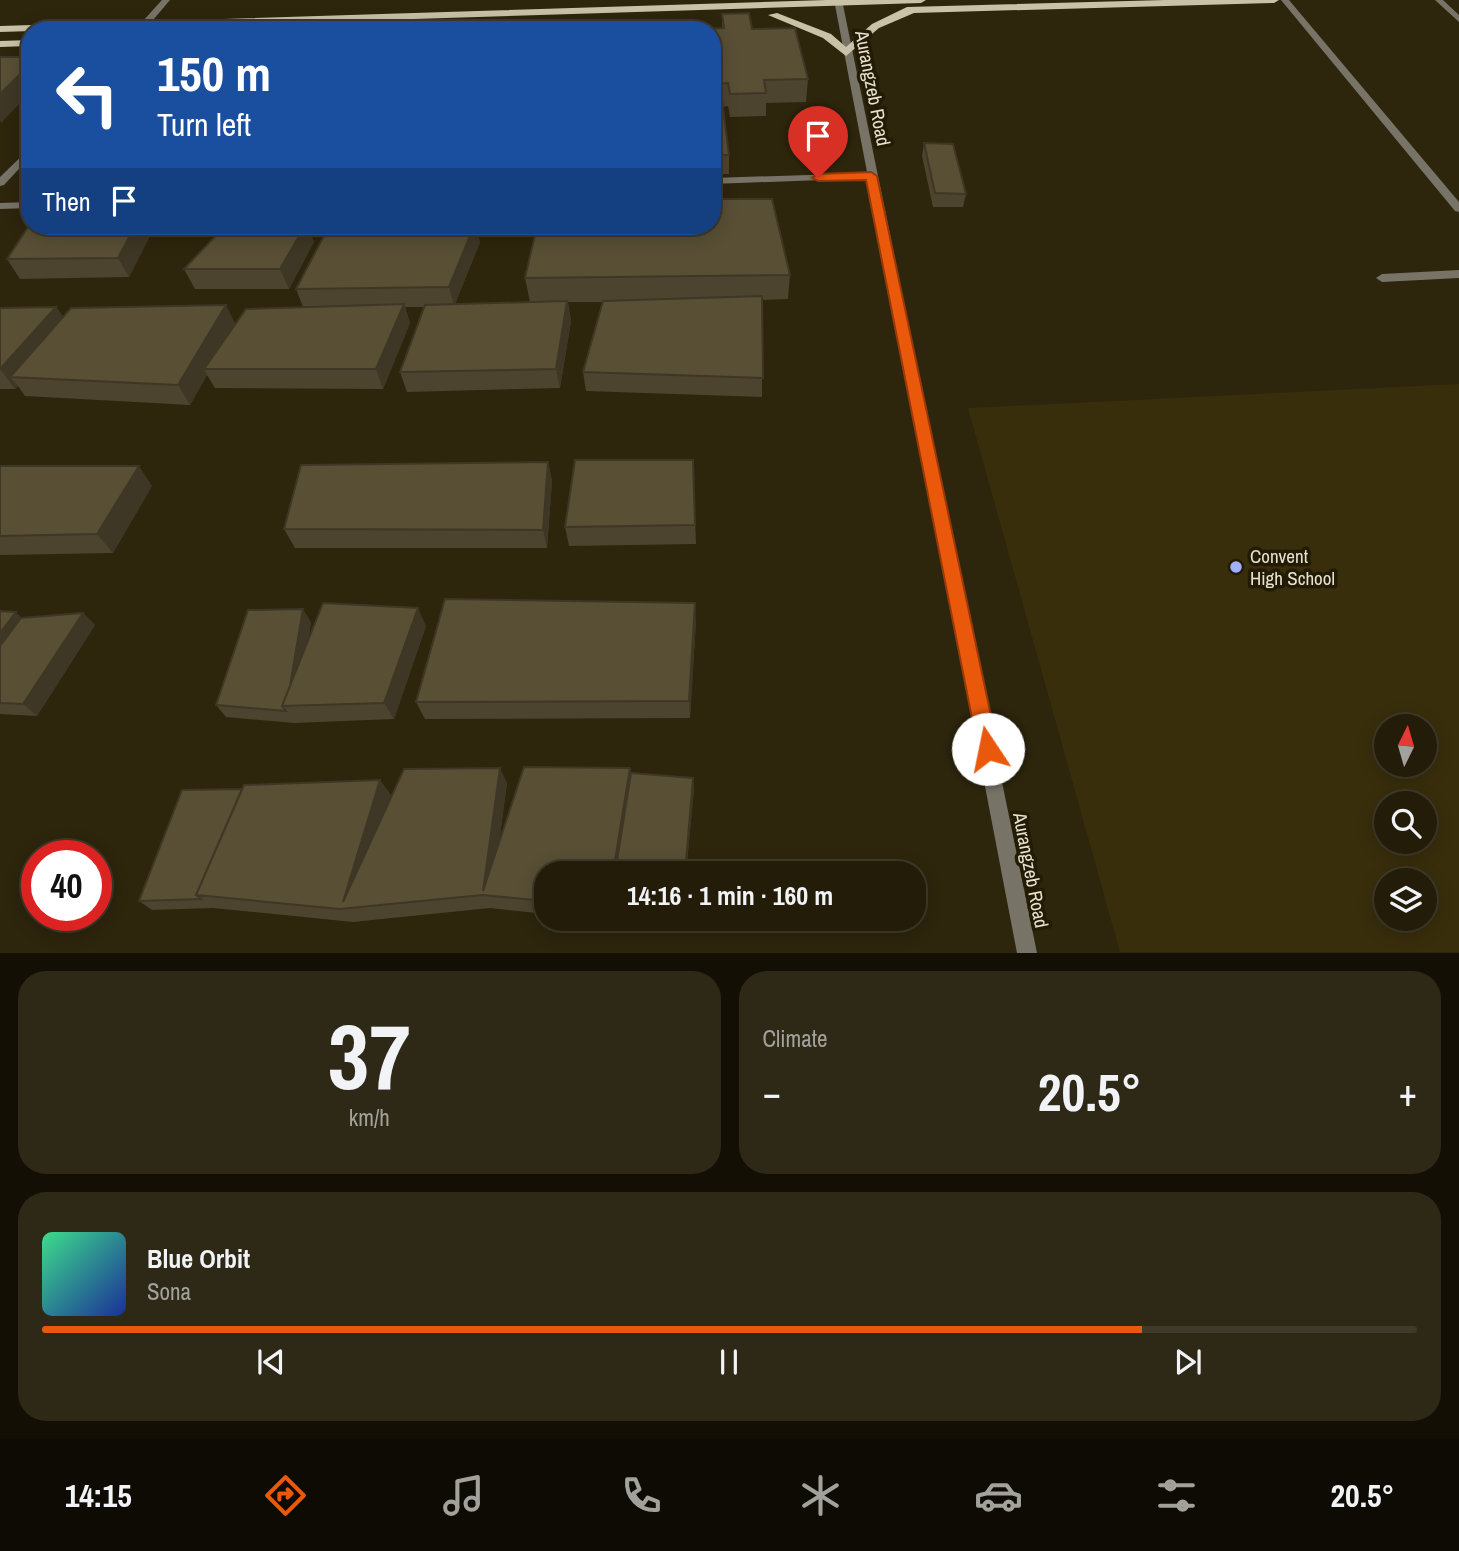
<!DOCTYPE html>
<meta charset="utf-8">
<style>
body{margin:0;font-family:"Archivo Narrow",sans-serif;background:#2e2917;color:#f1f3f6;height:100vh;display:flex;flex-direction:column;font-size:26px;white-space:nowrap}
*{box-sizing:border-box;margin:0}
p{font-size:23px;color:#a2a19c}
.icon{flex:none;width:38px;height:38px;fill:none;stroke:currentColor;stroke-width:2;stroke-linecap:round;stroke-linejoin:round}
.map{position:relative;height:953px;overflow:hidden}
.drawer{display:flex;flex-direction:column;gap:18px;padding:18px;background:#130f05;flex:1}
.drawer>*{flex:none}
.guide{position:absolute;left:21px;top:21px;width:700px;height:214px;border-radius:28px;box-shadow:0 4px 18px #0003,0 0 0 2px #3f3a2a;background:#1a4fa0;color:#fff;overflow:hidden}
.needle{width:46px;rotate:5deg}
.controls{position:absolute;left:1374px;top:714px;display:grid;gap:14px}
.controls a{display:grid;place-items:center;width:63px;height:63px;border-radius:50%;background:#221c09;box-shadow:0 4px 18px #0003,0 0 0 2px #3f3a2a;font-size:35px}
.speed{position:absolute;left:21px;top:840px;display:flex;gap:14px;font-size:35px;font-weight:700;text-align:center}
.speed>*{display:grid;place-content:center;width:91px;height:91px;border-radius:50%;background:#221c09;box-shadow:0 4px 18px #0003,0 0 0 2px #3f3a2a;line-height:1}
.speed .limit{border:10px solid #d22;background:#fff;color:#111}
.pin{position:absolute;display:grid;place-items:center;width:60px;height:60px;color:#fff;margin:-72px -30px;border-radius:50% 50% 50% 0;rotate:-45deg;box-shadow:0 0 7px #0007}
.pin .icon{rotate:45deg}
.me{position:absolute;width:77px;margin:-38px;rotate:349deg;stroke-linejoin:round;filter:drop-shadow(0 0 5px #0008)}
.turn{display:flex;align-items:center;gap:24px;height:147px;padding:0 21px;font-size:32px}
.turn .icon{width:91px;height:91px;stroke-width:2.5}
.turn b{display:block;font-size:49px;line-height:60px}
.then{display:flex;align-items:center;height:66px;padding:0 21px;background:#0003;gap:14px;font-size:26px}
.big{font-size:52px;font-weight:700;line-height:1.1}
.drawer .card{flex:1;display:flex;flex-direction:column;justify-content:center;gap:10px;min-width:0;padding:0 24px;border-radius:28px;background:#2e2917}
.drawer .dial{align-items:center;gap:0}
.dial b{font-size:91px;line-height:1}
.song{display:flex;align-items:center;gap:21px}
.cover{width:84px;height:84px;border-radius:10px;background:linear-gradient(135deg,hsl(150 70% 55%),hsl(230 70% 35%))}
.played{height:7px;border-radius:4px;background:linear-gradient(90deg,#ea580c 80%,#3f3a2a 80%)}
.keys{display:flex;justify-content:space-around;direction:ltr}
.heat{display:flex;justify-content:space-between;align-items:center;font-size:38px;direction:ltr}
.drawer .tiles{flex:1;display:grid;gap:18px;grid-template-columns:1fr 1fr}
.card:last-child{grid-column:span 2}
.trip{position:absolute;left:534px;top:861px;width:392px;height:70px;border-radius:28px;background:#221c09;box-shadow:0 4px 18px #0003,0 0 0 2px #3f3a2a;font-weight:700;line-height:70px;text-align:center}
.dock{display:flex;height:112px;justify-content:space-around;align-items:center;background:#0e0b04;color:#a2a19c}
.dock .icon{width:49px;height:49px}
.dock .on{color:#ea580c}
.dock b{font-size:32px;color:#f1f3f6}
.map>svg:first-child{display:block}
.built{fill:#382e0c;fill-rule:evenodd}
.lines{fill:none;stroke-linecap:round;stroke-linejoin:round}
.minor{fill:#777367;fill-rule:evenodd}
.tertiary{fill:#777367;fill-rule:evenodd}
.primary{fill:#c9c1a8;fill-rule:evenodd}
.wall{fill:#4c442e}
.shaded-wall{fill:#3e3725}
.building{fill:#584f35;stroke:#3e3725;stroke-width:2}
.route{fill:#ea580c;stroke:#983908;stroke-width:2}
.poi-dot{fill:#9fb3fd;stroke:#231b03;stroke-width:2.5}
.labels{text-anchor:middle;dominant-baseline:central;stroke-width:7;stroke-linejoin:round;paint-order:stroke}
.street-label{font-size:19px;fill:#e6e1d2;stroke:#231b03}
.poi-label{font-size:19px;fill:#e6e1d2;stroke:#231b03;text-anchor:start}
</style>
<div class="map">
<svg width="1459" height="953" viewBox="0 0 1459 953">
<rect width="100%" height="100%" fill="#2d250c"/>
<path class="built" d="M1459,384V952H1120L968,408ZM1386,726H1424V765H1386ZM1386,803H1424V842H1386ZM1386,880H1424V919H1386Z"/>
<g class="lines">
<path class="minor" d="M1281,0H1289L1459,202V212L1455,211Z
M1435,0H1443L1459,15V22Z
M30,148V157L4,185L0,186V177Z
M871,173L876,176L875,178L712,184V178Z
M30,202V208L0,209V203Z
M1459,270V278L1382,282L1376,278L1382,274Z"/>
<path class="tertiary" d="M162,0H170L148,26H142V22Z
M834,0H842L1037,953H1017Z"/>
<path class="primary" d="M826,0H926L921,3L0,32V26Z
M1165,0H1279L1274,3L914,13L879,28L846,56L823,38L768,15L777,13L831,34L846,47L872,24L907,7Z
M526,22L530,23V27L395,30L400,27Z
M30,40V46L0,47V41Z"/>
</g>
<path class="wall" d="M722,14L752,29L808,79L806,102L766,103V116L730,117L728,106L723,107L729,155V174H712V30L722,28Z
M924,143L966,194L963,207H933L922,156Z
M155,226L129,277L20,279L7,259Z
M225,226H307L314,242L289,289H195L184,269Z
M480,242L455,304L530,302L525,278L790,275L788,299L762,300V397L586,391L583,372L603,302H568L571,321L560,388L407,392L400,372L424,307H405L410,323L383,389L215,388L207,375L190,405L25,396L18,386L15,389H0V308L56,307L63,317L235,323L303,307L296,289Z
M693,460L696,544L569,546L565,527Z
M548,462L552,481L547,548H295L284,529Z
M0,466L152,486L113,553L0,555Z
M0,611L21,618L83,613L95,625L37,716L0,714Z
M696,621L690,718L425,719L416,702Z
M311,622L308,642L426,626L394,719L294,723L226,717L216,705Z
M630,768L631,773L693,778L694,789L686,873H546V914L490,908L353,922L213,908L152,910L139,901L391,795L388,804L507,783L499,842Z"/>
<path class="shaded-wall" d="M30,64V93L1,123L0,120V94Z
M135,226H155L129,277L118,258Z
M305,226H307L314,242L289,289L280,269Z
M474,226H476L480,242L454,306L449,287Z
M567,301L571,321L560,388L556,369Z
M404,304L410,323L383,389L376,369Z
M226,305L236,325L204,369L207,375L190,405L178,385Z
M56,307L70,326L10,377L18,386L15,389L0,369Z
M548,462L552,481L547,548L543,530Z
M139,466L152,486L113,553L97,534Z
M695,603L696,621L690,718L689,701Z
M418,608L426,626L394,719L384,703Z
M303,609L311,622L297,705L287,706Z
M16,612L34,630L0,677V633Z
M83,613L95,625L37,716L23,704Z
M500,768L507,783L492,896L483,891Z
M630,768L633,784L619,873H613Z
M693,778L694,789L686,873H685Z
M380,780L391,795L358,907L343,902Z"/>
<path class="building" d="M749,13L752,29L795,28L808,79L764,80L766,93L730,94L728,83L712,84V30H674L724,28L722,14Z
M0,57H30V64L0,94Z
M712,100H722L729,155H712Z
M924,143L953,144L966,194L935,193Z
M712,199H772L790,275L525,278L537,226H712Z
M30,224V226H135L118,258L7,259Z
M225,226H305L280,269H184Z
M329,226H474L449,287L296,289Z
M762,296L763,378L583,372L603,301Z
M567,301L556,369L400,372L425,305Z
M404,304L376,369H204L246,309Z
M226,305L178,385L10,377L71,308Z
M56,307L0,369V308Z
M575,460H693L695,525L565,527Z
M548,462L543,530L284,529L301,465Z
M0,466H139L97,534L0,536Z
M445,599L695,603L689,701L416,702Z
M323,603L418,608L384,703L282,706Z
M303,609L290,686L282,706L286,711L216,705L248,610Z
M0,611L16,612L0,633Z
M83,613L23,704L0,703V646L21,618Z
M524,767L630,768L613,873H546V901L482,895L340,909L196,895L244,785L380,780L343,902L404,769L500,768L483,891Z
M631,773L693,778L685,873H615Z
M242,789L196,895L201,899L139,901L182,790Z"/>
<path class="route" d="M871,172L877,176L998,749L995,756L988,759L981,756L978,749L866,180L818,181L812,178L818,174Z"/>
<circle class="poi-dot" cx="1236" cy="567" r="7"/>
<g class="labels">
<g class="street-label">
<text transform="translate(873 88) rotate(79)">Aurangzeb Road</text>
<text transform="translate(1031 870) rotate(79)">Aurangzeb Road</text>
</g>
<g class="poi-label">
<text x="1250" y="556">Convent<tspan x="1250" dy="22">High School</tspan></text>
</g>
</g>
</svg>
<div class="controls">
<a><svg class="needle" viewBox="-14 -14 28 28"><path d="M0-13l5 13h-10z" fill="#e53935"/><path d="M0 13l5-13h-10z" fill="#a2a19c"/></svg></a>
<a><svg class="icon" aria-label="search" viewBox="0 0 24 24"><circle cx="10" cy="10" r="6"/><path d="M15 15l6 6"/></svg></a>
<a><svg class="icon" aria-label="layers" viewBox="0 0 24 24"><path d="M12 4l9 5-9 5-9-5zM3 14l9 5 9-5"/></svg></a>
</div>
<div class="speed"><div class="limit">40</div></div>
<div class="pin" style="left:818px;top:178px;background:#d93025"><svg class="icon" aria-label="arrive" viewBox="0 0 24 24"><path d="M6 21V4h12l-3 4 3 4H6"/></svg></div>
<svg class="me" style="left:988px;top:749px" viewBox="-20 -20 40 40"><circle r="19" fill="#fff"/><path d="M0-13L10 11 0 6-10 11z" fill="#ea580c"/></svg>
<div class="trip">14:16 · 1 min · 160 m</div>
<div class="guide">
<div class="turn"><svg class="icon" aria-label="left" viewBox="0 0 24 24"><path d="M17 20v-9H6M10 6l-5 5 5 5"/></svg><div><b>150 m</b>Turn left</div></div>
<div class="then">Then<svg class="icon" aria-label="arrive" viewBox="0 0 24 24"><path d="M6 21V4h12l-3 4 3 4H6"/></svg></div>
</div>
</div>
<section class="drawer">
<div class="tiles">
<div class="card dial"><b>37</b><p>km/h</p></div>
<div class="card"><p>Climate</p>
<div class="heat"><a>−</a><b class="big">20.5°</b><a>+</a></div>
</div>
<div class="card">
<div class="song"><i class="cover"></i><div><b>Blue Orbit</b><p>Sona</p></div></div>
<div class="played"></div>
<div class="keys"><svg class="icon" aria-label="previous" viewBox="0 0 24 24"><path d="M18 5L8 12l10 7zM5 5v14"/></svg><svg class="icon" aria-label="pause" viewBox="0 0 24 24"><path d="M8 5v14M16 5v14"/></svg><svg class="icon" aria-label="next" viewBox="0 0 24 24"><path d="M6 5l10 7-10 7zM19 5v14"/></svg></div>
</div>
</div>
</section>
<nav class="dock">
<b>14:15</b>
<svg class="icon on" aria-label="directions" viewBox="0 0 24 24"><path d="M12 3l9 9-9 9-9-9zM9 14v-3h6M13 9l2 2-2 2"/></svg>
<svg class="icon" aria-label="music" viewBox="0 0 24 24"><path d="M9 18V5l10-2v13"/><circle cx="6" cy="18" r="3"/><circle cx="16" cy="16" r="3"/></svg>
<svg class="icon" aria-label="phone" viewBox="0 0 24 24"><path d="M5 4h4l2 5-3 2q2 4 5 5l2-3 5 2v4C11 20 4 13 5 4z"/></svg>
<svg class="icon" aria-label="climate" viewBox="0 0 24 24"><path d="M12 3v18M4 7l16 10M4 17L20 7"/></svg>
<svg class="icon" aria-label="car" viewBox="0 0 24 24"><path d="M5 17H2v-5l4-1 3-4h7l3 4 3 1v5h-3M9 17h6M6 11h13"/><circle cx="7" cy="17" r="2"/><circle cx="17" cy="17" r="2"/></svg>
<svg class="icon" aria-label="filters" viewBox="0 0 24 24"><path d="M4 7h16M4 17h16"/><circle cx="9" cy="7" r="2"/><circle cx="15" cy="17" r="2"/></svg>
<b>20.5°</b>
</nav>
